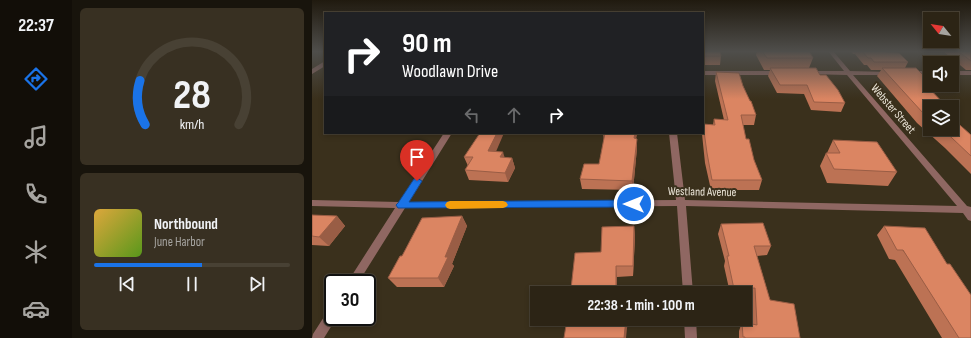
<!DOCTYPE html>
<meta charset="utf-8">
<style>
body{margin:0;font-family:"Sofia Sans Condensed",sans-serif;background:#383022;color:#f1f3f6;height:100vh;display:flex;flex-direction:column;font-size:15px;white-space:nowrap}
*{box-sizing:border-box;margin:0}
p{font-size:13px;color:#a6a4a0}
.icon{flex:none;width:22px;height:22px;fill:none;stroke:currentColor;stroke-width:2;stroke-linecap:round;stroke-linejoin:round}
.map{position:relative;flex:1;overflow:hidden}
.side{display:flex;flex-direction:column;gap:8px;padding:8px;background:#18140c;width:240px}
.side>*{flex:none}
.hud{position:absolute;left:12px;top:12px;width:380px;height:122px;border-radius:0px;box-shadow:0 2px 6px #0003,0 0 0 1px #484134;background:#202124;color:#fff;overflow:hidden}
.needle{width:26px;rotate:300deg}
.buttons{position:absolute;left:611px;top:12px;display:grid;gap:8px}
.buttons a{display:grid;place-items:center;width:36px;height:36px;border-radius:0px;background:#2c2415;box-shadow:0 2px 6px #0003,0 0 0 1px #484134;font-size:20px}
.speed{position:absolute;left:12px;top:274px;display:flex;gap:8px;font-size:20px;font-weight:700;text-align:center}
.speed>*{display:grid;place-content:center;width:52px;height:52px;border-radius:50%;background:#2c2415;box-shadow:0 2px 6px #0003,0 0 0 1px #484134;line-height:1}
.speed .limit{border:2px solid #111;border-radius:6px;background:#fff;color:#111}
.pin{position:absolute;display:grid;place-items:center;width:34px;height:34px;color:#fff;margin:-41px -17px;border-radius:50% 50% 50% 0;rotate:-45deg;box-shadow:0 0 4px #0007}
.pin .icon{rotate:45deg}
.me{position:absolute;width:44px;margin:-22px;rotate:270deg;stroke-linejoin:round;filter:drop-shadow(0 0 3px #0008)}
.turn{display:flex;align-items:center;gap:14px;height:84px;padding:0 12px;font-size:18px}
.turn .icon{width:52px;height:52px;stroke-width:2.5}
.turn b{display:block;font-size:28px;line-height:34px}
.lanes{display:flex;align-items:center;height:38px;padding:0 12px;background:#0003;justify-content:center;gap:20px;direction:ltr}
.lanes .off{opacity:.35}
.side .widget{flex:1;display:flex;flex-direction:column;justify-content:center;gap:6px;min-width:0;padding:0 14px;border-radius:6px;background:#383022}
.side .dial{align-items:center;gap:0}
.dial svg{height:104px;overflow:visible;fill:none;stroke:#484134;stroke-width:7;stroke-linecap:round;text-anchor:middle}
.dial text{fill:#f1f3f6;stroke:none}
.song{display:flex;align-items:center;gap:12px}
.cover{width:48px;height:48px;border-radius:6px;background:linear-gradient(135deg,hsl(40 70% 55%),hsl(90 70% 35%))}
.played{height:4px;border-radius:2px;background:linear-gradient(90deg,#1a73e8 55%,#484134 55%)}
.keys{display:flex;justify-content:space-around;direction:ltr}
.trip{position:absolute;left:218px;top:286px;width:222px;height:40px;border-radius:0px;background:#2c2415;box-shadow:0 2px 6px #0003,0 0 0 1px #484134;font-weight:700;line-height:40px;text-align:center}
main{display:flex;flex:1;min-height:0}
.tab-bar{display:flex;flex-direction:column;width:72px;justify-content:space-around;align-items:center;background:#120e08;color:#a6a4a0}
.tab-bar .icon{width:28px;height:28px}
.tab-bar .active{color:#1a73e8}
.tab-bar b{font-size:18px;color:#f1f3f6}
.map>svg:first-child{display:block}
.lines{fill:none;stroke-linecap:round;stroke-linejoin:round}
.street{fill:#8f6762;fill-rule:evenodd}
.wall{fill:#bc7254}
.shaded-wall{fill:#995d45}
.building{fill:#db8562;stroke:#995d45}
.route{fill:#1a73e8;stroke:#114b97}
.slow{fill:#f59e0b}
.labels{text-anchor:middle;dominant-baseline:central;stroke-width:4;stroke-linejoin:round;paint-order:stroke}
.street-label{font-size:12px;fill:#ebe5d8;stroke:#3a301c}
</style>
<main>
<nav class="tab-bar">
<b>22:37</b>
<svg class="icon active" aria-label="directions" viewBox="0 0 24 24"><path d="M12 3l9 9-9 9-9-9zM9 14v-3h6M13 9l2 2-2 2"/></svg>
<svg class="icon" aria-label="music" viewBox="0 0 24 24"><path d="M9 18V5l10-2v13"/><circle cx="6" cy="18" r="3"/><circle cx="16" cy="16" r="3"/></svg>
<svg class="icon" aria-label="phone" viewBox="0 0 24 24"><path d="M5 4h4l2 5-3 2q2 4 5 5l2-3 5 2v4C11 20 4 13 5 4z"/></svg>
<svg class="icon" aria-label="climate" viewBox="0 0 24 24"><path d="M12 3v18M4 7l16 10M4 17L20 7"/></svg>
<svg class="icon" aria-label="car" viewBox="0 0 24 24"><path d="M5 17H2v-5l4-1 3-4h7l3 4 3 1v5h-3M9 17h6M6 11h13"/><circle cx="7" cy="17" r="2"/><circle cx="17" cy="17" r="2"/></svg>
</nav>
<section class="side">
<div class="widget dial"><svg viewBox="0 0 100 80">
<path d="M14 69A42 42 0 1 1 86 69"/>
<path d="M14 69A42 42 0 0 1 10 35" stroke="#1a73e8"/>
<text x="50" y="56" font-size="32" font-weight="700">28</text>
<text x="50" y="72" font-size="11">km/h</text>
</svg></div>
<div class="widget">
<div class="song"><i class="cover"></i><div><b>Northbound</b><p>June Harbor</p></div></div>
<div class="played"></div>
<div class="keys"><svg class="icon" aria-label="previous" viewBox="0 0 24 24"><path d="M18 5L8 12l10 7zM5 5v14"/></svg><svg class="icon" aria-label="pause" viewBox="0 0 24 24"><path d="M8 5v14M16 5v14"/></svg><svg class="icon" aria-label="next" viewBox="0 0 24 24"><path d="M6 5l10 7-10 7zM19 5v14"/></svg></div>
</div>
</section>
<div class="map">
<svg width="659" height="338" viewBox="0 0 659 338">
<rect width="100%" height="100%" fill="#3a301c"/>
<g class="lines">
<path class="street" d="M516,51H521L538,71L579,72V74L577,75H541L655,206L659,207V221L656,220L651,213L374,206L381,293H371L365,206L93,208L46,283H35L83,208L0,206V200L87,202L132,133H140L97,202L364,200L357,133H365L373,200L645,206L535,75L495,74V72L497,71H532Z
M13,61V66L0,74V69Z
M391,71H467L470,73L467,75H391Z
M618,71V75H599L596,73L599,71Z
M640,71H659V75H640Z
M21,307V317H25L12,338H0L1,334L17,309Z
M372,319H384L385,338H373Z"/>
</g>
<path class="wall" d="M391,51L409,56L408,65H391Z
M445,51H497L501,58L497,68L508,75L533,103L529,112L499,110L492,94L465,93L456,76L458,70H452L444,55Z
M539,51H572L596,62L593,68L621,85L619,90L618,129H640V113L642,115L640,118L659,135V174L633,148L605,123L565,76L569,70H559L555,65H552L543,54H541Z
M631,51H659V70H654Z
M404,72L431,86L444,115L442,125H431L434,139L442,160L450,180L447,190H399L393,163L390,134V133H391V124L401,125L402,119L412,120L403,81Z
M291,133H325L324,139H325V148L321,190L270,189L268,179L287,164L292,140Z
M521,140L585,172L576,186L515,183L508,166L514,153H515Z
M184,152L193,158H200L203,168L196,182L157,180L153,170L156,166L152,157Z
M0,215L25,216L33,226L17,246L0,245Z
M150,216L155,226L140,264L142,266L132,287H85L76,278L90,256Z
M409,224L459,246L455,255L445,256L458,300L488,338H427V331L430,322L441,324L439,297H433V293H418L412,266L413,261L406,234Z
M322,226L323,237L321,276L305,277V293H260L259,289Z
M572,226L659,338H630L583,260L577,259L565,235Z"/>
<path class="shaded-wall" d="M185,133H192L180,161L176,151Z
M323,133H325L322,148V138Z
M325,139V148L321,190L320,181Z
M191,152L194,162L188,157Z
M200,158L203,168L196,182L193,173Z
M25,216L33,226L17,246L7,237Z
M150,216L155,226L140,264L142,266L132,287L126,278L133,257Z
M322,226L323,237L321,276V266Z
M304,266L305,277V293H304Z
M314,319H316L314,338H312Z"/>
<path class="building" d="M391,51H408L409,56H391Z
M450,51H497L501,58H455Z
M550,51H572L573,52L587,53L596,62H562L559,58H556Z
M646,51H659V61Z
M458,68H504L508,75H514L526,90L533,103L502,102L495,85H468Z
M570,68H604L618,82V85H621H614L635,107H618V119L611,113Z
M404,72L427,73L431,86L438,101H439L444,115H429L434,139H437L442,160L450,180H400L395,153L391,124L403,125L402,119L416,120Z
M640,118L659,135V156L640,138L630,129H640Z
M168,133H185L176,151L191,152L188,157L200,158L193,173L153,170L161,157H152Z
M293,133H323L322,138L325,139L320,181L268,179L272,164H287Z
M521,140L565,142L585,172L522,169L514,153H528Z
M0,215L25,216L7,237L0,236Z
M150,216L133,257H136L126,278H76L88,256H90L110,218Z
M451,223L459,246H442L458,300L482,304L488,338H433V337H431L430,322L445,325L443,288L422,289L415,256H417L409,224Z
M322,226L321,266H304V293H261L262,289H259L263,253L289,252L290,227Z
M572,226L613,228L635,264H638L659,295V338H647L591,250H585Z
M255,319H314L312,338H252Z"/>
<linearGradient id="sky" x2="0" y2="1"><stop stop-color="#201a0f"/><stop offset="0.52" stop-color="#4f4e4b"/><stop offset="1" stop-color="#4f4e4b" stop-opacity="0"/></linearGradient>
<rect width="659" height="99" fill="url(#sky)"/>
<path class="route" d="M105,178L110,181L97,202L322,200L326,201L327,204L326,206L322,207L86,208L84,205L86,203L102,179Z"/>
<path class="slow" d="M138,201H191L194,202L196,205L194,207L191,208L138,209L135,208L133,205L135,202Z"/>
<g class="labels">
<g class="street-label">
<text transform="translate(581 109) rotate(49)">Webster Street</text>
<text transform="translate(390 192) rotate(1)">Westland Avenue</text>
</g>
</g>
</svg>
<div class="buttons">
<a><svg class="needle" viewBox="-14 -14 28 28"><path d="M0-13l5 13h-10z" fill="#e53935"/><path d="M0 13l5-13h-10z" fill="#a6a4a0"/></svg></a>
<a><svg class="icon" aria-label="sound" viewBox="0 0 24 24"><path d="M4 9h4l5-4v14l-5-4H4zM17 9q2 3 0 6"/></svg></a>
<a><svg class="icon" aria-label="layers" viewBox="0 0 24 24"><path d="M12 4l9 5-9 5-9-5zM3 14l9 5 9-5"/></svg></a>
</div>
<div class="speed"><div class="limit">30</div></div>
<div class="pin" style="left:105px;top:181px;background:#d93025"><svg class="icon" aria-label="arrive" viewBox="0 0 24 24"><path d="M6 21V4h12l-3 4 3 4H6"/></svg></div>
<svg class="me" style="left:322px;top:204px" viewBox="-20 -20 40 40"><circle r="17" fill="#1a73e8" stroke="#fff" stroke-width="3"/><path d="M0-11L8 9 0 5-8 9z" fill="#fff"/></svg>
<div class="trip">22:38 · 1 min · 100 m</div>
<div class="hud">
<div class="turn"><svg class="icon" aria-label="right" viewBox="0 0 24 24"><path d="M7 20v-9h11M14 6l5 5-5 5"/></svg><div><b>90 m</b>Woodlawn Drive</div></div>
<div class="lanes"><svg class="icon off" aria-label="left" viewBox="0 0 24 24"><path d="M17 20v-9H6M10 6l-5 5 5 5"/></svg><svg class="icon off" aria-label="ahead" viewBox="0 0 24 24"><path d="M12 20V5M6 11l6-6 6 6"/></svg><svg class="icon" aria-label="right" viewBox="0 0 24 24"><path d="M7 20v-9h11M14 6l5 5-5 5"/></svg></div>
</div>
</div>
</main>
